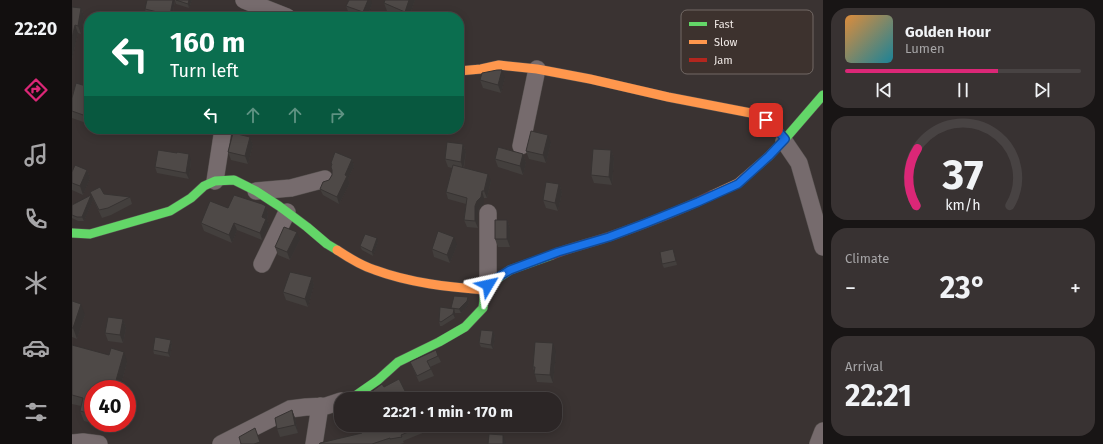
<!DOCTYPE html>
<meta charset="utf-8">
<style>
body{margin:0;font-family:"Fira Sans",sans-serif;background:#383232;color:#f1f3f6;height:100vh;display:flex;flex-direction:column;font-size:15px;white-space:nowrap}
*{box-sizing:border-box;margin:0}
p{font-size:13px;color:#a6a5a7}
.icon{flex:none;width:22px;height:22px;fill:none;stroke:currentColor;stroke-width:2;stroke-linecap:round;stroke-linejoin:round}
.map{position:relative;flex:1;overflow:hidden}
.sheet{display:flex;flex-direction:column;gap:8px;padding:8px;background:#181515;width:280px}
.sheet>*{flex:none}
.guide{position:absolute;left:12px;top:12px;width:380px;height:122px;border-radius:16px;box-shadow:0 2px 10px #0003,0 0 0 1px #484343;background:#0b6e4f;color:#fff;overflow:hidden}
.speed{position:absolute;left:12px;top:380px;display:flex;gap:8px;font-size:20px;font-weight:700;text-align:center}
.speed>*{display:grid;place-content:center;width:52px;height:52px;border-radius:50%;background:#2c2626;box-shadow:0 2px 10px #0003,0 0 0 1px #484343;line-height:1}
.speed .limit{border:6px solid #d22;background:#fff;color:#111}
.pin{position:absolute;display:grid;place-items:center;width:34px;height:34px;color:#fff;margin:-17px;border-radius:8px;box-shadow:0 2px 6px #0006}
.me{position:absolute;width:44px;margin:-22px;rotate:54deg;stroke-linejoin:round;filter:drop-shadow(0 0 3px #0008)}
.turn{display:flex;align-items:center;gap:14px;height:84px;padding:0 20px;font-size:18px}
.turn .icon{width:52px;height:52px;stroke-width:2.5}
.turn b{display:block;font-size:28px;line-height:34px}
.lanes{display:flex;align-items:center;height:38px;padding:0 20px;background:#0003;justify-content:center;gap:20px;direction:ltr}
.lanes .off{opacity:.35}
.big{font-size:30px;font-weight:700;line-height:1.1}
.sheet .widget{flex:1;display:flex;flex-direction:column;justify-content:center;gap:6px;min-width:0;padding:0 14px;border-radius:16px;background:#383232}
.sheet .dial{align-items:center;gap:0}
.dial svg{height:104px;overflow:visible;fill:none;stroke:#484343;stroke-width:7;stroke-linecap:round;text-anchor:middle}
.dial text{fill:#f1f3f6;stroke:none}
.song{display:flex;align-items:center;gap:12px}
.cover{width:48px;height:48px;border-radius:6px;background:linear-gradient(135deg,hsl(30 70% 55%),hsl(190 70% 35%))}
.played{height:4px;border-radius:2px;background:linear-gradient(90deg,#db2777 65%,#484343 65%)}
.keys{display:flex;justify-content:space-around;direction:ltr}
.heat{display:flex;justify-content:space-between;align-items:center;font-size:22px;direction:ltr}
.trip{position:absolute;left:262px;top:392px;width:228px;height:40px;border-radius:16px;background:#2c2626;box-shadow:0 2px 10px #0003,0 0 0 1px #484343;font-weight:700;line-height:40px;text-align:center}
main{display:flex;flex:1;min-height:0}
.dock{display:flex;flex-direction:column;width:72px;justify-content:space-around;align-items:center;background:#120f0f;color:#a6a5a7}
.dock .icon{width:28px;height:28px}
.dock .current{color:#db2777}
.dock b{font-size:18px;color:#f1f3f6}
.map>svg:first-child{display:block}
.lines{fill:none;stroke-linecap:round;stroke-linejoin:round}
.street-casing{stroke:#56514f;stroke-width:18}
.fast-casing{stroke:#56514f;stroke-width:10}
.slow-casing{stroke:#56514f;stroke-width:10}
.jam-casing{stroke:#56514f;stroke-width:10}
.street{stroke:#766b6d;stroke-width:17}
.fast{stroke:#63d668;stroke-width:9}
.slow{stroke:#ff974d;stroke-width:9}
.jam{stroke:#b3261e;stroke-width:9}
.wall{fill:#433f3d}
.shaded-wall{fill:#373332}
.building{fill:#4e4947;stroke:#373332}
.route-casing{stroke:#114b97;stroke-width:10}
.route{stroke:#1a73e8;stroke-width:7}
.key{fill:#3d322e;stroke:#726965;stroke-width:1}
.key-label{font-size:11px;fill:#efe8e5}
</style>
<main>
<nav class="dock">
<b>22:20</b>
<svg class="icon current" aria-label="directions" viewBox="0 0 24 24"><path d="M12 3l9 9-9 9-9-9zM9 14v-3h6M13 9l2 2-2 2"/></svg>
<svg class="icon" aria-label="music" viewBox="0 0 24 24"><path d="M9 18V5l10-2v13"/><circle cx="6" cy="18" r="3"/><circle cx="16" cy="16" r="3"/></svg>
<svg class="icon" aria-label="phone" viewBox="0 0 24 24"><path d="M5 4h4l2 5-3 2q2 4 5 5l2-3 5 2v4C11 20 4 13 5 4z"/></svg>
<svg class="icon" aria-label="climate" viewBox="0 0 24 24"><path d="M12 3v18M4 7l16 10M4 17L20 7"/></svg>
<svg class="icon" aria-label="car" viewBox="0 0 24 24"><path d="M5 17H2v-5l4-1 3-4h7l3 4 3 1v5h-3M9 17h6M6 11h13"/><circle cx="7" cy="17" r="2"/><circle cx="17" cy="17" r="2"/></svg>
<svg class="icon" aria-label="filters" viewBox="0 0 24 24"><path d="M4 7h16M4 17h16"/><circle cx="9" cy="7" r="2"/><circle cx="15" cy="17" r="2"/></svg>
</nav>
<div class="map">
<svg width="751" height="444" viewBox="0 0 751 444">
<rect width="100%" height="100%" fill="#3a3332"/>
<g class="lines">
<g class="street-casing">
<path id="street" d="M172,0L215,17
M712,141L727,163L751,247
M449,146L465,69
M143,181L151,129
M184,191L219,188L253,179
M190,264L215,212
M416,285V213
M0,443L11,442L27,444
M149,444L218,409L234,407L254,406L269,401
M242,444L248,406
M746,444L751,431"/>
</g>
<g class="fast-casing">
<path id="fast" d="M684,114H686L701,125L713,139L751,95
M0,233L18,234L98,211L119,198L132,186L143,181L162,180L184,191L207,206L235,227L255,244L265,250
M275,399L283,396L306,380L326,362L367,342L393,327L411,308L413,290L416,285L438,270L480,255"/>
</g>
<g class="slow-casing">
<path id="slow" d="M387,71L409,69L427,65L465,69L518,79L596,97L684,114
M640,195L666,183L697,156L713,139
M265,250C277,258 290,266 303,270C338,283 376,287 413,290"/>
</g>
<g class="jam-casing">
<path id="jam" d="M480,255C499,247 519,243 539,236C573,224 607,211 640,195"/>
</g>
<use href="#street" class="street"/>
<use href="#fast" class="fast"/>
<use href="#slow" class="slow"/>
<use href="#jam" class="jam"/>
</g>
<path class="wall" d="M75,0H120L117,8L104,4L103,1L100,17H90L74,14L73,9Z
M313,0H343L337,17H329L315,11L312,3Z
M300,4L295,17H285L277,14L274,6Z
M0,7L9,8L12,16L9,34L6,33L0,59Z
M433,78L429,93L411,88L408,80Z
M17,87V124L0,118V98Z
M178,137L181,145L176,164L159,160L156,152Z
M479,143L474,163L457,159L454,151Z
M391,144L394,152L392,168L419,181L415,198H412V204L407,208L406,213V228L395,227L392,220L394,204L376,199L374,192L380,168L376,167L373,159Z
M539,150L542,158L540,185L522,183L519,175Z
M451,154L454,163L451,175L426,167L423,159Z
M280,159L282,166L276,179L278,183L267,204L251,195L248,189L257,180L260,175V171L259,167L260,166L259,163Z
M119,160L117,179L85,173L83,167Z
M15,170L18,178L11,195L0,190V172Z
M487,184L490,192L486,211L474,208L471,200Z
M18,192L32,194L58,197L60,204L39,215L30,218L21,199Z
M19,195L21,200L12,221H6L0,218V205Z
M194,206L196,214L195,219L197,226L190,240L165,230L160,243L132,231L129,223L156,208Z
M435,220L438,228V247H426L423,239Z
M228,240L218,260L206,255L203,247Z
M306,242L301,256L290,250L288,246Z
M385,245L378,263L362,257L360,249Z
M601,249L605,265L592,268L590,264Z
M240,277L242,285L236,307L214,300L211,292Z
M396,297L397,301L396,305L389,313H383V318L370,326H368L367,321L379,309Z
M0,301L13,315L5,339L0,337Z
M51,319L54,328L51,343L36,341L33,333Z
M421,331L423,335L421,349L409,347L407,343Z
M99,340L100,344L98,357L82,354L81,350Z
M0,345L55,362L48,389H21V423H24L23,424L12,421L8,411L9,406L0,404Z
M484,352L481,383L465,382L461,367Z
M366,356L369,362L358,367L362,376L347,382L338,362Z
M220,410L223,418L226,433L208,437L205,429Z
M308,425H351L353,432L331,441L332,443L328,444H247L290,433L308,426Z
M430,425V431H412L411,426Z"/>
<path class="shaded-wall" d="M101,0H103L100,17H99L98,15Z
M117,0H120L117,8L116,4Z
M296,0H299L300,4L295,17H292L291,12Z
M337,0H343L337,17H335L333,12Z
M9,8L12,16L9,34L6,26Z
M3,25L6,33L0,59V38Z
M430,70L433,78L429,93L426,85Z
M17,107V123L14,116Z
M476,135L479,143L474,163L471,155Z
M178,137L181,145L176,164L173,156Z
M391,144L394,152L391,170L389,162Z
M539,150L542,158L540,185L537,177Z
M117,154L119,160L117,179L114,173Z
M451,154L454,163L451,175L448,166Z
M280,159L282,166L276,179L278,183L267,204L265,197L273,175Z
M15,170L18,178L11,195L8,186Z
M416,174L419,181L415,198L412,191Z
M487,184L490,192L486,211L483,203Z
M410,191L412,198V204L407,208L406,213V228L403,221V206L405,201Z
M19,195L21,200L12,221L10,217Z
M194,206L196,214L195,219L197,226L190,240L188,233L190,217Z
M435,220L438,228V247L435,239Z
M162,223L165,230L160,243L157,235Z
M225,232L228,240L218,260L215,252Z
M382,237L385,245L378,263L375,255Z
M305,238L306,242L301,256L300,252Z
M240,277L242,285L236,307L233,299Z
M396,297L397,301L396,305L389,313L387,309Z
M9,304L13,315L5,339L1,328Z
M382,309L383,313V318L381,314Z
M51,319L54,328L51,343L48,335Z
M421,331L423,335L421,349L419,345Z
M99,340L100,344L98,357L96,353Z
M481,343L484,352L481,383L478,375Z
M52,352L55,362L48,389H44L43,384Z
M41,383L43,389H39Z
M220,410L223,418L226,433L223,425Z
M429,425H430V431L429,427Z
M431,435L434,443V444H431Z"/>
<path class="building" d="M75,0H101L98,15L73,9Z
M104,0H117L116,4Z
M277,0H296L291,12L274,6Z
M313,0H337L333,12L312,3Z
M0,7L9,8L6,26L3,25L0,38Z
M425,70H430L426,85L408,80L410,73Z
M4,83L17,87V107L14,116L0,111V98Z
M459,131L476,135L471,155L454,151Z
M161,133L178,137L173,156L156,152Z
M375,142L391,144L389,162L373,159Z
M426,147L451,154L448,166L423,159Z
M521,149L539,150L537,177L519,175Z
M86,150L105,153V152L117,154L114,173L83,167Z
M263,152L280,159L273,175L275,176L265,197L248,189L251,182L257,180L260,175V170L259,167L260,164L259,163Z
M3,165L15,170L8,186L0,183V172Z
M381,165L416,174L412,191H410L409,197L405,201L403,206V221L392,220L395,198L374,192Z
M474,182L487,184L483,203L471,200Z
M28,187L32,194L58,197L36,208L27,210L18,192Z
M19,195L10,217H5L0,215V205Z
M162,195L190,204L194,206L190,217L194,219L188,233L162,223L157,235L129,223L138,201L156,208Z
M423,220H435V239H423Z
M212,227L225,232L215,252L203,247Z
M366,231L382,237L375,255L360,249Z
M293,234L305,238L300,252L288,246Z
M601,249L604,261L590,264L588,252Z
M218,272L240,277L233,299L211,292Z
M382,296L396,297L395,301L387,309L379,308Z
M0,301L9,304L1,328H0Z
M368,307L382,309L381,314L369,322L367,321Z
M36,317L51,319L48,335L33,333Z
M409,330L421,331L419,345L407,343Z
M83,337L99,340L96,353L81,350Z
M463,342L481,343L478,375L462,374L463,367H461Z
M0,345L37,355L39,348L52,352L43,384L41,383L39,389H21V408L20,414L8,411L11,398L0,395Z
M364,350L366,356L355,361L359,369L345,376L338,362Z
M327,379L337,399H297L295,395L310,384L312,387Z
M392,392V399H381V393Z
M220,410L223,425L205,429L203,418Z
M309,425H351V426L329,435L330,437L318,439V438L300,444H247L248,443L290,433L289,431L309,426Z
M411,425H429V427L411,426Z
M183,428L188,442L182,444H169L167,437Z
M417,434L431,435V444H416Z"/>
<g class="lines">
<g class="route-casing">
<path id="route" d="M416,285L420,281L438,270L486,252L537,237L574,223L626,202L666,184L697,156L713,139L701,125L694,120"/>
</g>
<use href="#route" class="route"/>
</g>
<rect x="609" y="10" width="132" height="64" rx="6" class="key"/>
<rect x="617" y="22" width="18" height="4" fill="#63d668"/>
<rect x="617" y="40" width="18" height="4" fill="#ff974d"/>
<rect x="617" y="58" width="18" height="4" fill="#b3261e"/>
<g class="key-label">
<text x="642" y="28">Fast</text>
<text x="642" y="46">Slow</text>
<text x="642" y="64">Jam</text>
</g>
</svg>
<div class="speed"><div class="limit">40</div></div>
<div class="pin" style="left:694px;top:120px;background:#d93025"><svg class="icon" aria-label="arrive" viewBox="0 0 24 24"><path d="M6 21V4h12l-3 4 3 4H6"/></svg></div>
<svg class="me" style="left:416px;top:285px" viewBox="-20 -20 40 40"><path d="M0-17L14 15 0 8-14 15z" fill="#1a73e8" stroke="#fff" stroke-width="4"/></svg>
<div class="trip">22:21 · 1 min · 170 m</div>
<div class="guide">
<div class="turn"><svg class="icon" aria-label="left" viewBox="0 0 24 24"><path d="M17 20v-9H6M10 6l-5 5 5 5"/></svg><div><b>160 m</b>Turn left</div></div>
<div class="lanes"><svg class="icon" aria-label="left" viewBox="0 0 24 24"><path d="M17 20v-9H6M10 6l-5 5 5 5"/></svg><svg class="icon off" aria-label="ahead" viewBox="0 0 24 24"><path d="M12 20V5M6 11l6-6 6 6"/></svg><svg class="icon off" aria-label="ahead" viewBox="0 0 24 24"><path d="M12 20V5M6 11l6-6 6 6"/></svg><svg class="icon off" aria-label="right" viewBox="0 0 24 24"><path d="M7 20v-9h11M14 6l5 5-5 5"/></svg></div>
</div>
</div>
<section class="sheet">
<div class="widget">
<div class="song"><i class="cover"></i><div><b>Golden Hour</b><p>Lumen</p></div></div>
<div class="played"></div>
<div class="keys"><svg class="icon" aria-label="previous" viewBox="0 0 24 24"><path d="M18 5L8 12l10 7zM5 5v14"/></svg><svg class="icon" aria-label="pause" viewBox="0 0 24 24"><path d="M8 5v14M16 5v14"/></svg><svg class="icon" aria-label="next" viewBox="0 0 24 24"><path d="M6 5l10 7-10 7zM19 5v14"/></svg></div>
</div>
<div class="widget dial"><svg viewBox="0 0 100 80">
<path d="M14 69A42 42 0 1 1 86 69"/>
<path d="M14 69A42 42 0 0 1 15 25" stroke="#db2777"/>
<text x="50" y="56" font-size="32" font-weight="700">37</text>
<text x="50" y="72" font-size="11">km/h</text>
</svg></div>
<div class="widget"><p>Climate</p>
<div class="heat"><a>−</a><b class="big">23°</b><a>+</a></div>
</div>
<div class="widget"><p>Arrival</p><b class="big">22:21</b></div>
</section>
</main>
